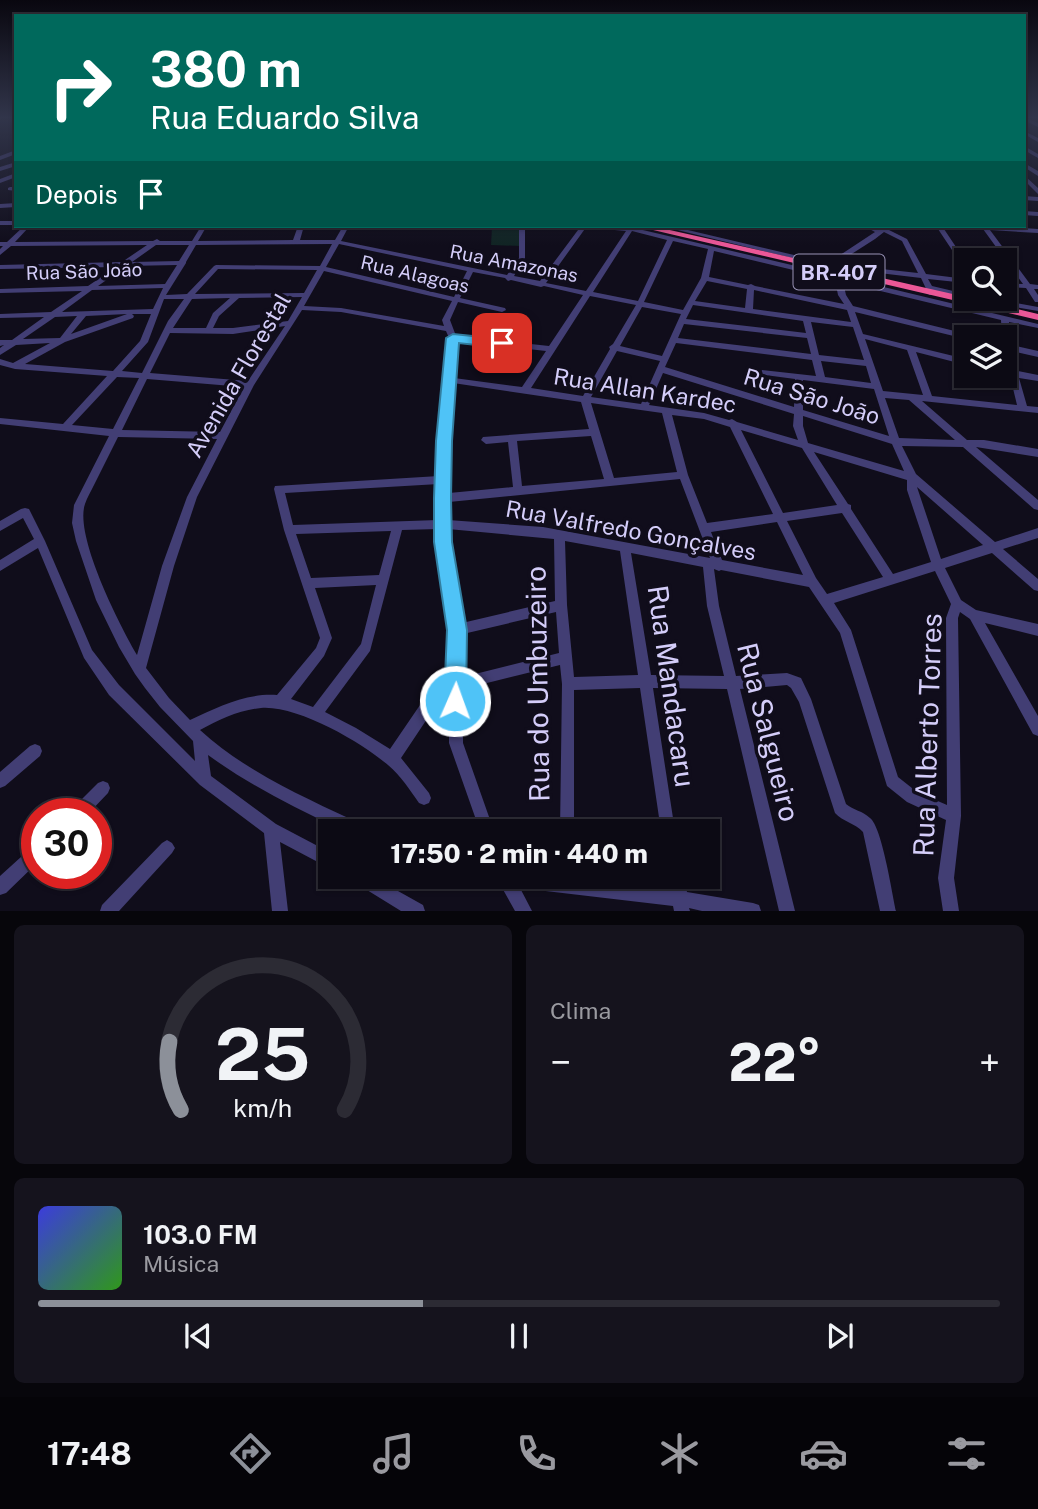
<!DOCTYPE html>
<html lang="pt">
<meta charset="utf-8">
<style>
body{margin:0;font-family:"Public Sans",sans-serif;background:#15131d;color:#f1f3f6;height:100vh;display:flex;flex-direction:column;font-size:26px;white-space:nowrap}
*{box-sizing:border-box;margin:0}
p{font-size:23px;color:#9a9aa0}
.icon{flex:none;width:38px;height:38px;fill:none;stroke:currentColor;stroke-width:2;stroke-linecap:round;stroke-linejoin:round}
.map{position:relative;height:911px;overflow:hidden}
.details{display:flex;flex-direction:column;gap:14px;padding:14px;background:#07060b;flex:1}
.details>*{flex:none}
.banner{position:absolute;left:14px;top:14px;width:1012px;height:214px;border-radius:0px;box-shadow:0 2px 5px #0004,0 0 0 2px #2c2b34;background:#00695c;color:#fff;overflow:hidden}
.fabs{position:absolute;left:954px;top:248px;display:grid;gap:14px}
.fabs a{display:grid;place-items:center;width:63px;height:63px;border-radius:0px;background:#0c0a14;box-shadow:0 2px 5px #0004,0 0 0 2px #2c2b34;font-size:35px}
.speed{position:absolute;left:21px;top:798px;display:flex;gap:14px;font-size:35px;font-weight:700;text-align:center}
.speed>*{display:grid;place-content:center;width:91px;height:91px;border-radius:50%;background:#0c0a14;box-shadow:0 2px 5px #0004,0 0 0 2px #2c2b34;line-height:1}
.speed .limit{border:10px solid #d22;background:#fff;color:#111}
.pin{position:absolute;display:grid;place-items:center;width:60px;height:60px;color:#fff;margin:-30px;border-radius:14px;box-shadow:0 4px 10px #0006}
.me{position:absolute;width:77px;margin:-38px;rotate:2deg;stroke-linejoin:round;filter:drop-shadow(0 0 5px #0008)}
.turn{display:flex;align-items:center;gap:24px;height:147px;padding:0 21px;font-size:32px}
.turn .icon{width:91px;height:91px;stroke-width:2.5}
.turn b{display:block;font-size:49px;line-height:60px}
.then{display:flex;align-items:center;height:66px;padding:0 21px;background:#0003;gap:14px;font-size:26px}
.big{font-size:52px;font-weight:800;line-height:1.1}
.details .card{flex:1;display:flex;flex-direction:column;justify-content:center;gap:10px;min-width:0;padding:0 24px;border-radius:10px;background:#15131d}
.details .dial{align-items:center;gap:0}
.dial svg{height:182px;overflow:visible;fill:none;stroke:#2c2b34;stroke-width:7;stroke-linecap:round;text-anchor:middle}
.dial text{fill:#f1f3f6;stroke:none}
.song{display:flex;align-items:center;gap:21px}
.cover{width:84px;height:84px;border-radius:10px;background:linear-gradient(135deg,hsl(240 70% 55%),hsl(110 70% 35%))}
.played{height:7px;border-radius:4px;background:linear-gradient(90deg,#8c9099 40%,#2c2b34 40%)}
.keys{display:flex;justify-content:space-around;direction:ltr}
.heat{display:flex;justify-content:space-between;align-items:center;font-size:38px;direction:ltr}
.details .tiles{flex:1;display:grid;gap:14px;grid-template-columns:1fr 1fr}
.card:last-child{grid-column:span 2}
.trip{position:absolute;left:318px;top:819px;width:402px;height:70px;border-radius:0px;background:#0c0a14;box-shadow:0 2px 5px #0004,0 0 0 2px #2c2b34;font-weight:800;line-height:70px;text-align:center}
.dock{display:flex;height:112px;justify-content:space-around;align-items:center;background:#050408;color:#9a9aa0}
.dock .icon{width:49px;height:49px}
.dock .on{color:#8c9099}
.dock b{font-size:32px;color:#f1f3f6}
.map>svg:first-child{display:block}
.green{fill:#112424}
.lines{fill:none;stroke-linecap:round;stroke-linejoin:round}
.minor{fill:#423e74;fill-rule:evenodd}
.highway{fill:#ea5797;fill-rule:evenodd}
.route{fill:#4fc3f7;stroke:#337fa1;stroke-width:2}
.labels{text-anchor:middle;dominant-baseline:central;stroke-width:7;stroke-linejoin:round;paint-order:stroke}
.far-street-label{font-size:19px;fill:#d4cdf9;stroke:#100d1b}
.shield{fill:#100d1b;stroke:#9993b6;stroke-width:2}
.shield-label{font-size:21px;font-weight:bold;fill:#d4cdf9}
.street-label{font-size:23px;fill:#d4cdf9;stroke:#100d1b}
.near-street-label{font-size:28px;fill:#d4cdf9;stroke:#100d1b}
</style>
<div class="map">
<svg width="1038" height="911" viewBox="0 0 1038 911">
<rect width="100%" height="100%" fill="#100d1b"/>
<path class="green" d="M515,226L519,228L520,246L491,245L492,227Z"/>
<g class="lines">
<path class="minor" d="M0,117H6L0,119Z
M1024,117L1038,123V127L1024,120Z
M1024,131L1038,138V142L1024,134Z
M1024,146L1038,154V158L1024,150Z
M16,150V154L0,160V156Z
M16,162V166L0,171V167Z
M1024,163L1038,171V176L1024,167Z
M16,173V177L0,183V179Z
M1024,175L1038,188V194L1024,180Z
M10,187H16V191L8,190V188Z
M1024,196L1038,197V201L1024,200Z
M16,203V207L0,208V204Z
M1024,211L1038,212V216L1024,215Z
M0,221H16V225H0Z
M24,226H30L15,242L153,241L157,239L160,241H192L200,228L202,227L205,229L198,241L293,240L298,226H304L300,240H335L343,226H349L341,241L507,275L519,258V226H525V258L514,276L540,281L581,226H587L546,283L586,291L626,231L592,228L589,226L630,227L834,275L833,271L837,269L841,271L842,277L1038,324V328L1009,322L1011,345L1038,351V357L1012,351L1018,371L1038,375V381L1019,378L1027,406L1038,407V413L922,401L967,440H984L1038,449V457L976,447L1038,500V510L1034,509L963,447L902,446L916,474L995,542L1038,528V538L1003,549L1038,579V591L1034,590L992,553L945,568L961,600L976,610L1038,624V636L985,623L1038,716V736L1033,734L970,619L960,612L958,618L961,816L954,878L959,911H943L938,878L946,820L907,802L887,786L840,633L809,587L721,570L719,571L714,569L719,606L736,676L787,673L801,678L811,699L846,804C853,810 863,811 870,818C882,827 892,893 896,911H880L863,832C855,823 843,822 835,813L799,702L791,688L787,685L740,689L795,911H779L727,689L653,688L675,831H661L640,688L574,690V831H560L562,684L560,665L463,689V743L494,831H480L449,743V686L401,758L429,793L431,798L429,803L424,805L419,803C410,790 401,776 388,765C361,742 297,705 261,708C239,710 219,720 200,730C247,773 308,799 365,826L367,831H344L336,827C291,806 248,784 208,755L211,776L276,824L331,853V869L280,842L288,911H272L264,833L200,785L109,695L84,658L38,548L0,571V560L34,539L23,518L0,531V521L21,509L25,508L29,509L45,541L92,650L119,685L195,761L193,741L160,707L145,688L135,674L119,647L96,600L76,541L72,523L74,505L109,436L0,424V418L63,424L107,376L15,369L0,365V359L13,363L50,343L16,345L0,355V348L4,345L0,346V340H12L44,317L0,318V314L51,312L82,291L0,293V289L88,286L116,267L0,269V265L122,262L147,245L11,246L0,255V249L3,246H0V242H7ZM632,231L667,240L638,301L593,292ZM673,241L708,249L701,278L683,310L644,302ZM332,244L320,266L216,265L214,266L187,294L166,295L186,263V262L196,245ZM339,244L467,271L454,297L326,267ZM156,245H189L179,261L132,262ZM714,251L835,280L838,295L844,304L755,286L751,284L748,285L709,277ZM177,265L165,284L98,286L126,266ZM218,269L317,270L304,293L195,294ZM324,271L452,301L442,320L444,326L341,308L304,306ZM473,272L505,278L508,281L511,280L541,287L544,286L583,295L549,346L456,336L450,320L458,302L502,312L506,310L505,308L460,298ZM707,281L747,289L745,308L695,301ZM843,282L1001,320L1002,338H1004V352L1009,370L1004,369V375L1010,376L1017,405L932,396L916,352L966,365V359L863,334L855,312L966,339V338H976L975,336L853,306L846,295ZM163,288L153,309L62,312L92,290ZM754,290L847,310L851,322L753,309ZM590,296L636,305L613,344L609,347L610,349L583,396L531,388ZM302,297L288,321L233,328H213L219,316L239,298ZM230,298L213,313L206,328H173L192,299ZM164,299H184L168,321L142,373L122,371L148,342ZM693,305L803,321L806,333L686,319ZM642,307L681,314L662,356L620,346ZM302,310L341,312L446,331L449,338L439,441V476L275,486L274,489L284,530L320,638L316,648L277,695C245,693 218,707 190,720L169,698L146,668L174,566L197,497L254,385ZM127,314L71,334L86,316ZM132,314H151L140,341L113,371L25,364L65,342L133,318L134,316ZM77,316L60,338L23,339L55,317ZM811,322L853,327L864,360L819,355ZM684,324L807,338L811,354L678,338ZM285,326L248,381L150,373L170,333L233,334ZM865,339L907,350L923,395L883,391ZM457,341L546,351L522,387L454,378ZM676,343L812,360L816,376L762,370L761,372L762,374L765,375L795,379L794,407L665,367ZM617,351L660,361L641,404L591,397ZM821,361L866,366L871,383L825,377ZM663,373L794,414L793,426L798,440L737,422L732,419L729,420L704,413L649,405ZM117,377L139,378L113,429L72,425ZM147,379L244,387L220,432L122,430ZM803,380L874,389L889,436L803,410ZM453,383L581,402L589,429L483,437L481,440L486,444L508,442L513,487L449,493V441ZM885,398L909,400L955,440L899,438ZM591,403L662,413L677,472L614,478ZM672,415L704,419L730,427L773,514L707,523L688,475ZM803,416L892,444L904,471L808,443L803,426ZM741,430L802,448L837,505L783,513ZM591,436L604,479L522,486L517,441ZM118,437L217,439L187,497L162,566L137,655C120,626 74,536 85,504C87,498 91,491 94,485C102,469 110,453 118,437ZM814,452L907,480V490L931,562L893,574L851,509V505L848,504ZM680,479L710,558L543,527L448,520L449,502ZM439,484L438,520L293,525L285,493ZM917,487L983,545L941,559ZM842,513L883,577L827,594L816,578L787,521ZM777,522L803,575L722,560L711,532ZM438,529V542L451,630L450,661L390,749L356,728L325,712L370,651L402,530ZM448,529L554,539L555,601L462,623L448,542ZM391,531L379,575L311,578L296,534ZM565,541L620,551L638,675L574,677L567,605ZM631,553L703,567L707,606L724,676L651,675ZM935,571L951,604L946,618L947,805L917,792L898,777L851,630L834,603ZM376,585L361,644L313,707L291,699L324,656L332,638L315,588ZM556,612L559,653L463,677V634Z
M661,226H671L828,263L875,232L864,226H872L879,229L882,226H889L887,229L907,239L926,274L966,279V283L928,279L932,286L966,294V298L935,291V295H929L921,278L829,267ZM884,232L902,241L918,273L836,264L875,239Z
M936,226H942L966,262V269L964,268Z
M965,226H992L1038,229V233L990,230L1030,284L1038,285V289H1034L1038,295V302H1035L1026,288L1004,287V283L1023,284L983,229L968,228Z
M977,299H995L1038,307V311L981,301Z
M35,744L40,746L42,751L40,756L5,786L0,788V772L30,746Z
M103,781L108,783L110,788L108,793L88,814H70L72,809L98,783Z
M167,840L172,843L175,848L172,853L119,911H100L102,905L162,843Z
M37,845V863L6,893L0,895V876L32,847Z
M351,877H373L423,905L425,911H401L354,882Z
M483,877H556L670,890L668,877H684L687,892L753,903L759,905L761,911H702L689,908L690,911H674L673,906L520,888L532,911H515L501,886L486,882Z"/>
<path class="highway" d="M636,226H652L966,297V299H975L1038,314V320Z"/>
</g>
<linearGradient id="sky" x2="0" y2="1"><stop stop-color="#09070f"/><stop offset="0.48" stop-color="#31354a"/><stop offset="1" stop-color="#31354a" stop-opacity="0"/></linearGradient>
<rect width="1038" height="245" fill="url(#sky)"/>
<path class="route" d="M453,334L502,339L509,343L502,348L459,343L452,441L451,498L452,542L467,630L466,701L463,708L455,711L447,708L444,701L447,630L434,542V498L436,441L446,338Z"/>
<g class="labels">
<g class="far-street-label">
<text transform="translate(514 263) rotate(11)">Rua Amazonas</text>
<text transform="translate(84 271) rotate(-2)">Rua São João</text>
<text transform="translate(415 274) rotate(13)">Rua Alagoas</text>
</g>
<rect class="shield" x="793.5" y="254.5" width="91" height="35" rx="5"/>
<g class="shield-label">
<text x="839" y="272">BR-407</text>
</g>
<g class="street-label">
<text transform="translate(238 375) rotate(-60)">Avenida Florestal</text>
<text transform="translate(645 390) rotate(9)">Rua Allan Kardec</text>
<text transform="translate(812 396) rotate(17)">Rua São João</text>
<text transform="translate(631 530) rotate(10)">Rua Valfredo Gonçalves</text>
</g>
<g class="near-street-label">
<text transform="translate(537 684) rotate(-91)">Rua do Umbuzeiro</text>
<text transform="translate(672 686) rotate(82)">Rua Mandacaru</text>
<text transform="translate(769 732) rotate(76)">Rua Salgueiro</text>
<text transform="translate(927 735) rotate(-88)">Rua Alberto Torres</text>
</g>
</g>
</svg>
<div class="fabs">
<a><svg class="icon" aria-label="search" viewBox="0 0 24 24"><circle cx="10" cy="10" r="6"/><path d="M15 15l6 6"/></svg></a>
<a><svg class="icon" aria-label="layers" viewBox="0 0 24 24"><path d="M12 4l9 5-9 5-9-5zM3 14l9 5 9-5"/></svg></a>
</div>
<div class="speed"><div class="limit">30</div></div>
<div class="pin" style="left:502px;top:343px;background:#d93025"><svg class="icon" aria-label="arrive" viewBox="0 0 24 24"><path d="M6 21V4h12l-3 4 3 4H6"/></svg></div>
<svg class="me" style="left:455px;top:701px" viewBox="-20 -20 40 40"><circle r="17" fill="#4fc3f7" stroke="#fff" stroke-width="3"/><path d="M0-11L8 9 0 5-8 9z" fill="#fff"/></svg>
<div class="trip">17:50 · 2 min · 440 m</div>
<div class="banner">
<div class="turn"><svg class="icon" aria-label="right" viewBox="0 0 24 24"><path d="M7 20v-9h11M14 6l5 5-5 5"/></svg><div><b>380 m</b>Rua Eduardo Silva</div></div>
<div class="then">Depois<svg class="icon" aria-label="arrive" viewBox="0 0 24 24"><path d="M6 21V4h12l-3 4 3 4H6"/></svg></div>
</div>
</div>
<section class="details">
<div class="tiles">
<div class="card dial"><svg viewBox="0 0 100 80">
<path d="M14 69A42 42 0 1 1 86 69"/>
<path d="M14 69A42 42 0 0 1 9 39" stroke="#8c9099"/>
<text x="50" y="56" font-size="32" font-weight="700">25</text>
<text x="50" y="72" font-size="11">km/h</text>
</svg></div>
<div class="card"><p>Clima</p>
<div class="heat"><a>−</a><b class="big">22°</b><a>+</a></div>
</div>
<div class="card">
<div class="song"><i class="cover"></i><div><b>103.0 FM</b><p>Música</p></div></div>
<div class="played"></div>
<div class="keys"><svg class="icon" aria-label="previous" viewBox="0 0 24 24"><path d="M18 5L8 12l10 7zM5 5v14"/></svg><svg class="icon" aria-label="pause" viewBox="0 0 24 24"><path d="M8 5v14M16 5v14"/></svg><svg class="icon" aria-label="next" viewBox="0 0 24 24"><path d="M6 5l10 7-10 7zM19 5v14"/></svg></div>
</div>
</div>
</section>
<nav class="dock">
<b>17:48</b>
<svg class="icon on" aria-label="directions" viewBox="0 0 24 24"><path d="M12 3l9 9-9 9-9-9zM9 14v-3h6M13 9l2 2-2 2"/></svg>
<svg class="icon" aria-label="music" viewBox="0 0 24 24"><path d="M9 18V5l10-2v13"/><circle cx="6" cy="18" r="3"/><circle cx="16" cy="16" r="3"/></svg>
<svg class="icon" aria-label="phone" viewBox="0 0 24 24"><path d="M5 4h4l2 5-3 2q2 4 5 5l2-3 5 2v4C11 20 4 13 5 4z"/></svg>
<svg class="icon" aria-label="climate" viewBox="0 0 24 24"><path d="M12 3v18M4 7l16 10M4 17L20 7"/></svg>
<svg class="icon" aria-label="car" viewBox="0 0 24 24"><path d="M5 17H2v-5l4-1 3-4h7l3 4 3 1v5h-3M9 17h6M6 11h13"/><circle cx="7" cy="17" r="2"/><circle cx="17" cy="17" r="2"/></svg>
<svg class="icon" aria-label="filters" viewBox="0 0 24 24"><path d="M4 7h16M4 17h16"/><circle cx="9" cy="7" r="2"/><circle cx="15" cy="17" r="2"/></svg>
</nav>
